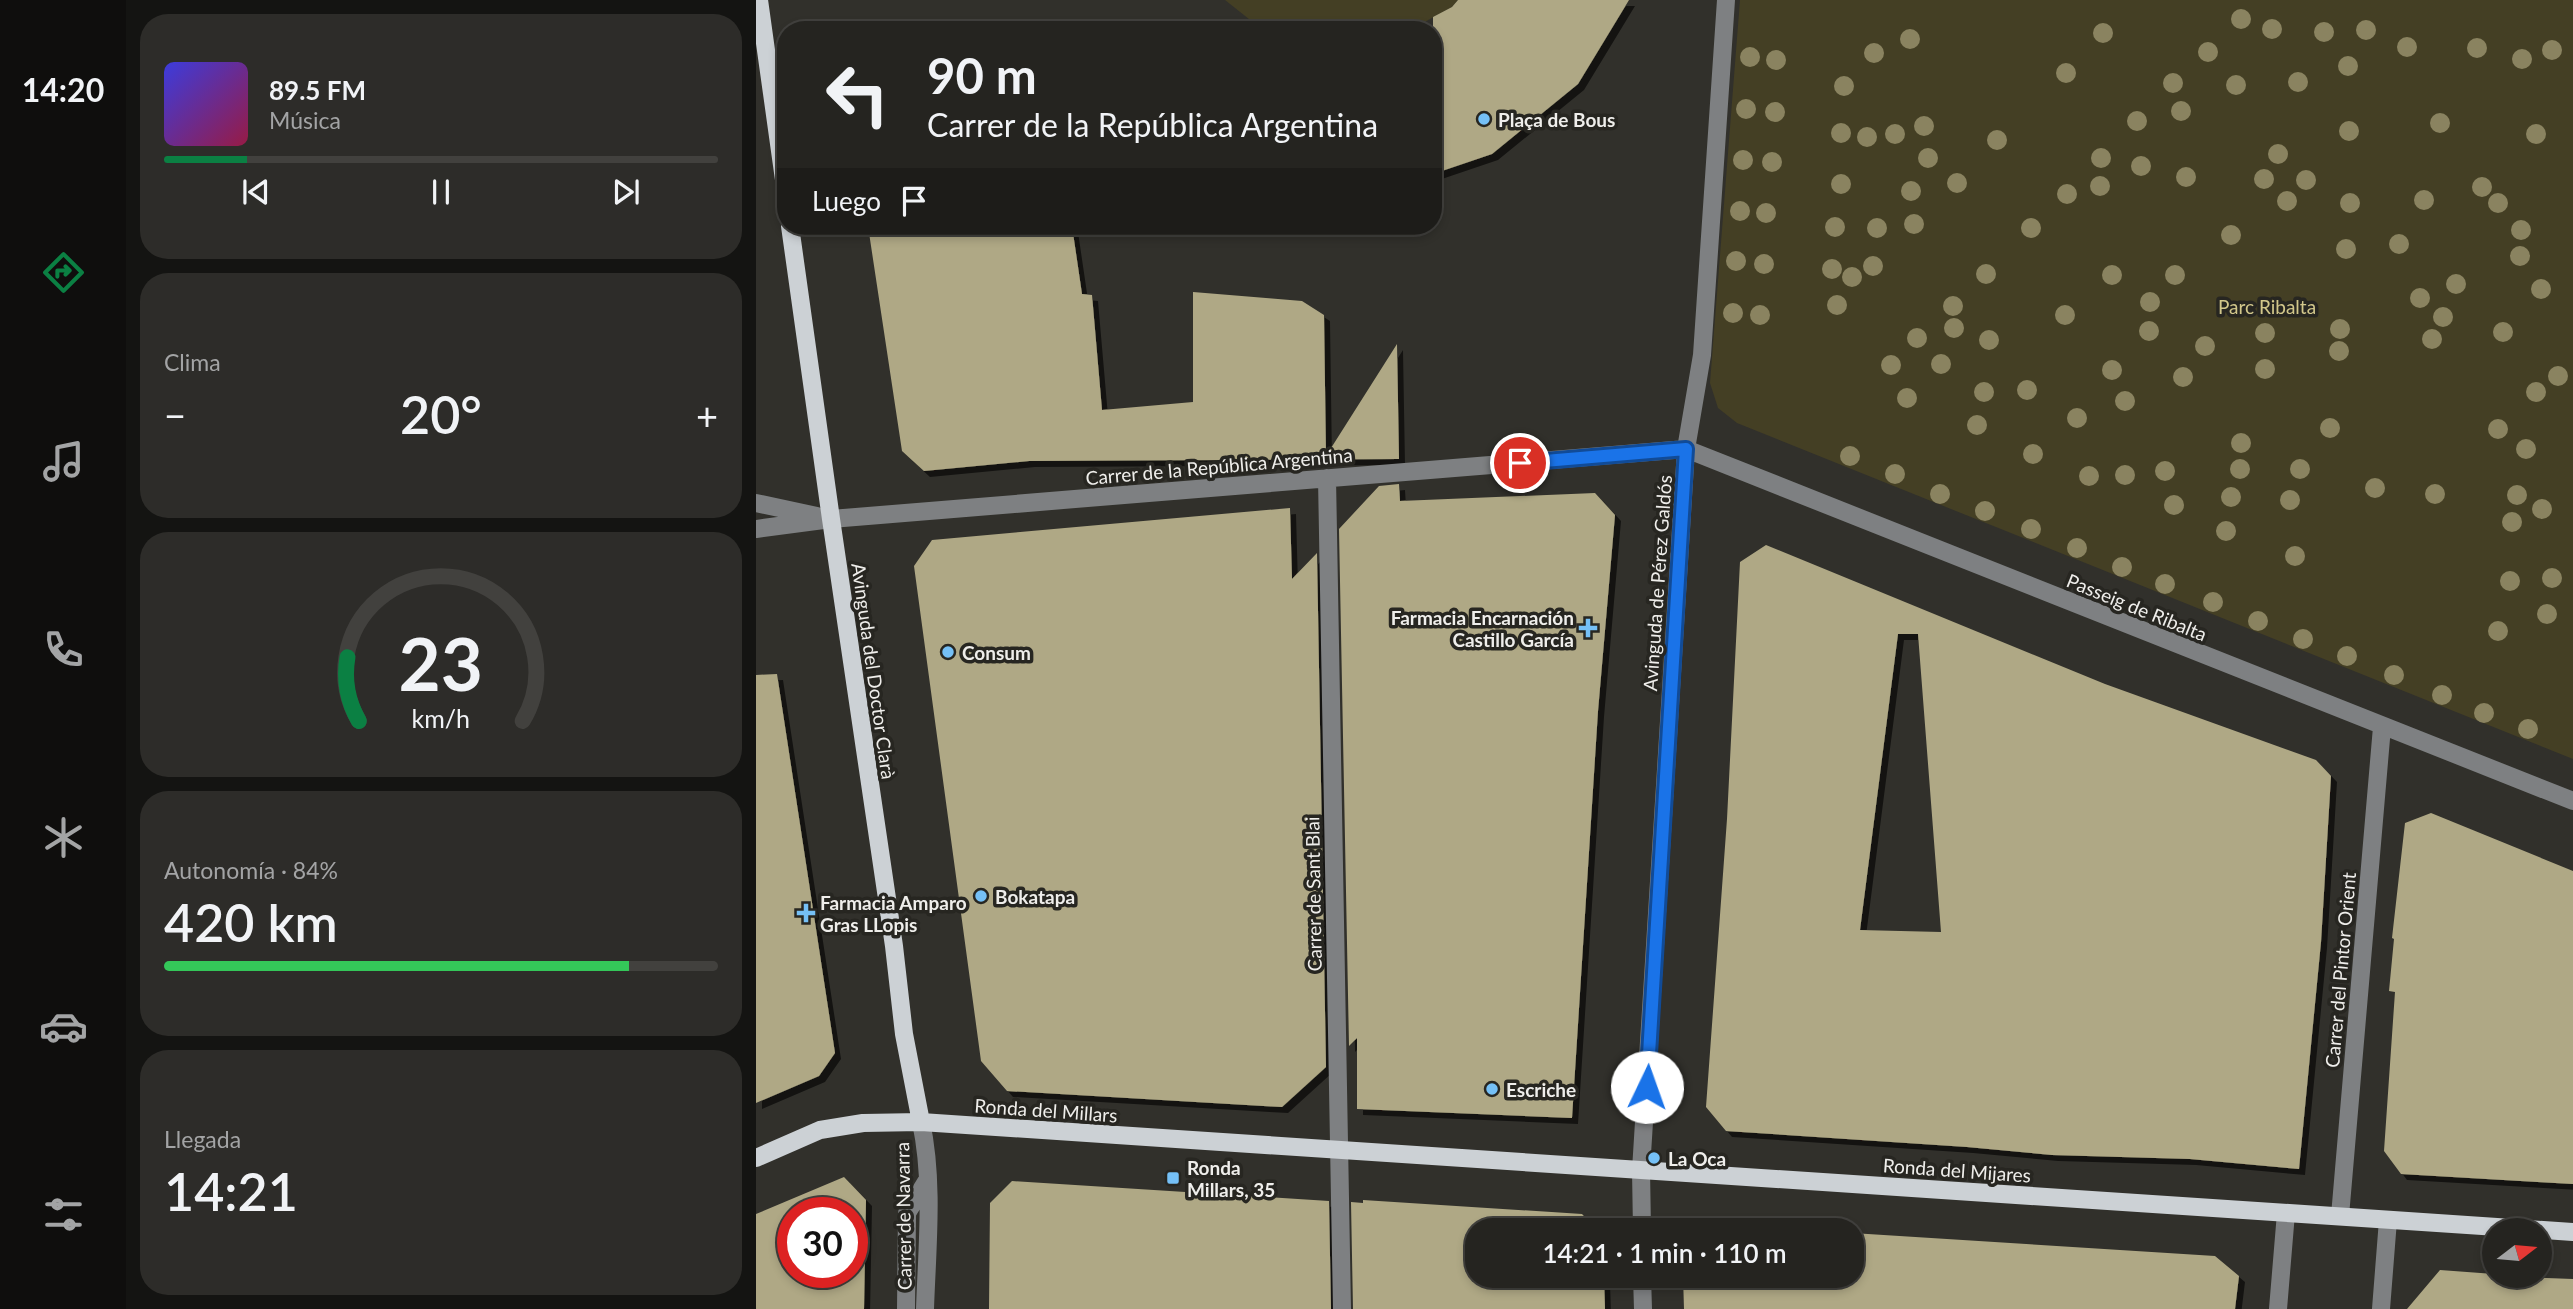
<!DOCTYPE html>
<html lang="es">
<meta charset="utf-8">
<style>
body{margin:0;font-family:Lato,sans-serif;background:#2d2c29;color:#f1f3f6;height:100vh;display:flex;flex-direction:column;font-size:26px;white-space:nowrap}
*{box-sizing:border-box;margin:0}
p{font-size:23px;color:#a3a4a5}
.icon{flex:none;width:38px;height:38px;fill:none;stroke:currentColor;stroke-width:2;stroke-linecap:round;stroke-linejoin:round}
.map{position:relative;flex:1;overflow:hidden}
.sheet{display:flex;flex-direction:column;gap:14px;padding:14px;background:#141412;width:630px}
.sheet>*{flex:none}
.top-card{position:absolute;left:21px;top:21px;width:665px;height:214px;border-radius:28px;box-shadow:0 4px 10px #0003,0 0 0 2px #42413e;background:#252420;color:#f1f3f6;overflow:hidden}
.needle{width:46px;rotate:74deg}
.controls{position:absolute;left:1726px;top:1218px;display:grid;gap:14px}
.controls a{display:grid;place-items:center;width:70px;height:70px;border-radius:50%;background:#252420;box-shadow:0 4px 10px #0003,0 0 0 2px #42413e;font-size:35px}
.speed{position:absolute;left:21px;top:1197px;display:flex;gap:14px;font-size:35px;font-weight:700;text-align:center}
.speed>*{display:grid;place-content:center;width:91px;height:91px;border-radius:50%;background:#252420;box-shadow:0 4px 10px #0003,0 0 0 2px #42413e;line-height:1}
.speed .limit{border:10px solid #d22;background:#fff;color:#111}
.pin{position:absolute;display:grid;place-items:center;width:60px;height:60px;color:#fff;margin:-30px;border:4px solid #fff;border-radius:50%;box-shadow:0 2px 7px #0007}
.me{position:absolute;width:77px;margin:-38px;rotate:3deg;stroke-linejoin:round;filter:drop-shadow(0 0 5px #0008)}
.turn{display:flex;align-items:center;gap:24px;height:147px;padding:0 35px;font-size:32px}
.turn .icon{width:91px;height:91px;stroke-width:2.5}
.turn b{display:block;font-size:49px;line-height:60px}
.then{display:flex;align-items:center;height:66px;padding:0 35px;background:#0003;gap:14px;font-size:26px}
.big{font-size:52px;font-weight:600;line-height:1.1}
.sheet .tile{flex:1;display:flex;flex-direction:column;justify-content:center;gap:10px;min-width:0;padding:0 24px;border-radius:28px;background:#2d2c29}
.sheet .dial{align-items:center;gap:0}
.dial svg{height:182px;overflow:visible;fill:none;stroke:#42413e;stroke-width:7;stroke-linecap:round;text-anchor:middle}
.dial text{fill:#f1f3f6;stroke:none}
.song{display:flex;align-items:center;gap:21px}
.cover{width:84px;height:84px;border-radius:10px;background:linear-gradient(135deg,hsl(240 70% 55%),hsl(340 70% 35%))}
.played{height:7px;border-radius:4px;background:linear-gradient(90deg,#0b8043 15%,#42413e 15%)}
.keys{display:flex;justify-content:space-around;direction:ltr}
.heat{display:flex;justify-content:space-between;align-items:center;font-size:38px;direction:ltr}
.charge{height:10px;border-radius:5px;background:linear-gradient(90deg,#34c759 84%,#42413e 0)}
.trip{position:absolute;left:709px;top:1218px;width:399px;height:70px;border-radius:28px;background:#252420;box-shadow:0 4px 10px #0003,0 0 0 2px #42413e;font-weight:600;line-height:70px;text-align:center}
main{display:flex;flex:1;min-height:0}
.tabs{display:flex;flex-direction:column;width:126px;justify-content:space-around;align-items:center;background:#0f0e0d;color:#a3a4a5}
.tabs .icon{width:49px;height:49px}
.tabs .current{color:#0b8043}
.tabs b{font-size:32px;color:#f1f3f6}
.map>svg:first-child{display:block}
.green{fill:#443f24}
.building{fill:#afa885;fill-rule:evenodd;filter:url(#shadow)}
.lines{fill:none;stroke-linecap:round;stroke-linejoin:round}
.minor{stroke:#7e8082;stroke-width:18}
.major{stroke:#ccd1d5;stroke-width:18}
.tree{fill:#8a8360}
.route-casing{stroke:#114b97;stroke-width:18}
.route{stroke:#1a73e8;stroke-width:12}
.poi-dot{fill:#75c0f6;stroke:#272621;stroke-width:2.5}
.labels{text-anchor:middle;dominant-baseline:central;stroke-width:7;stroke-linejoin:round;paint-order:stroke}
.poi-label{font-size:19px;font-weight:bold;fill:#efeeeb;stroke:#272621;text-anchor:start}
.park-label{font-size:19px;fill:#d2c78b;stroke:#272621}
.street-label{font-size:19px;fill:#efeeeb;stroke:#272621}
</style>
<main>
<nav class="tabs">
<b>14:20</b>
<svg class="icon current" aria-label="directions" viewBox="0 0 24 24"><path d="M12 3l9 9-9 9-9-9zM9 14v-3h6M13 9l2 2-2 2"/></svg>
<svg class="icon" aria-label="music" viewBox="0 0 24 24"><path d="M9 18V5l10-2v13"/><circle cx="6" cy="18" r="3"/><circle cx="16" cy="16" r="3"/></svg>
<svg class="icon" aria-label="phone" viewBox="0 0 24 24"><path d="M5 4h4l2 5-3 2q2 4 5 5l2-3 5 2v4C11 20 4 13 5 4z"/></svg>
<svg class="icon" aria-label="climate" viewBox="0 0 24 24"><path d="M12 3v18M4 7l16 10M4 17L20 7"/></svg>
<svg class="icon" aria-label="car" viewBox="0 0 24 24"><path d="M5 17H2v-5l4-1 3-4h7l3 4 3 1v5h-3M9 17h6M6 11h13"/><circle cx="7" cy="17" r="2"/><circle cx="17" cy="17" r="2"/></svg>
<svg class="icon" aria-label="filters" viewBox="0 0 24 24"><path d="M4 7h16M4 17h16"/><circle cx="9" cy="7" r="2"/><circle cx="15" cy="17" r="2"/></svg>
</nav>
<section class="sheet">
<div class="tile">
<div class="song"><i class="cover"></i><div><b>89.5 FM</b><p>Música</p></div></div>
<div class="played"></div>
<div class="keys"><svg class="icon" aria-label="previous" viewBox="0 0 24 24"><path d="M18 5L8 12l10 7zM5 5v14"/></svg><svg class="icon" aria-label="pause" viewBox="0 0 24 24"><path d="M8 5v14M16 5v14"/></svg><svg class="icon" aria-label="next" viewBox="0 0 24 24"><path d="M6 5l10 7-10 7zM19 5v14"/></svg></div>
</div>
<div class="tile"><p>Clima</p>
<div class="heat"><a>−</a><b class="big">20°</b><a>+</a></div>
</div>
<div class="tile dial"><svg viewBox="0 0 100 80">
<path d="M14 69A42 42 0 1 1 86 69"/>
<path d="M14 69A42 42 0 0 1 9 41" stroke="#0b8043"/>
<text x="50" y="56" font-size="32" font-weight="700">23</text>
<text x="50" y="72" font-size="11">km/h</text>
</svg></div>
<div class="tile"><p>Autonomía · 84%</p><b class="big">420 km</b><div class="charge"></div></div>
<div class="tile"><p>Llegada</p><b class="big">14:21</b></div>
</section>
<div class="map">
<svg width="1817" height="1309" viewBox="0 0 1817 1309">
<defs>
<filter id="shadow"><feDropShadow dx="6" dy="6" stdDeviation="0" flood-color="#0009"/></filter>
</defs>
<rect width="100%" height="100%" fill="#31302b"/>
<path class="green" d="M469,0H702L696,7L654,30H512L503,27Z
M984,0H1817V759L981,423L962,408L954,383Z"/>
<path class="building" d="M702,0H873L822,84L736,154L677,174V17L696,7Z
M112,226H316L326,294L336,295L346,410L437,402V292L546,301L568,315L570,456L641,344L643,459L273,461L168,471L146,451Z
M643,484L644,501L839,493L859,515L842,711L816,1118L601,1109V1038L593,1046L583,529L623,486Z
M534,508L536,579L561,553L570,1067L526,1107L251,1091L225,1061L158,566L176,540Z
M1010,545L1349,684L1560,760L1575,776L1565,942L1543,1169L1434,1159L1296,1155L1211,1147L970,1131L950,1107L971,819L984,562ZM1142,634H1162L1185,932L1104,930Z
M21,674L79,1053L63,1076L0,1103V675Z
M1675,813L1817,871V1184L1645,1174L1628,1151L1639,992L1633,991L1638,939L1636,938L1649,823Z
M88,1177L110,1200L108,1309H0V1214ZM37,1213H96V1272H37Z
M256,1181L573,1201L575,1309H233L234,1203Z
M607,1200L826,1214L841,1230H721V1276H848L849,1309H597L595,1202L607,1203Z
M947,1224L1049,1230H942Z
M1096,1233L1459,1256L1483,1276L1479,1309H928L927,1276H1096Z
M1684,1270L1738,1274V1276L1817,1279V1309H1651Z"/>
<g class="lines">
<path class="minor" d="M571,478L586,1309
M0,503L61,516
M0,529L75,519L930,449L1817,801
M165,1122C178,1182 171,1248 169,1309
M1584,1216L1626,727
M886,1230L885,1170L930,449L946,355L970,0
M886,1276L887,1309
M150,1309L151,1213L170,1182
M1522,1309L1530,1213
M1625,1309L1632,1220"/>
<path class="major" d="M3,0L30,194
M34,226L75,519L138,946L148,1034L165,1122
M0,1158L64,1130L107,1123L165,1122L1817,1232"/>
</g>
<g class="tree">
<circle cx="1485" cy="19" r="10"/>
<circle cx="1516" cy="29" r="10"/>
<circle cx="1610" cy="30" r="10"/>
<circle cx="1568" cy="32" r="10"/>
<circle cx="1347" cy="33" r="10"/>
<circle cx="1154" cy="39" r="10"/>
<circle cx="1651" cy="47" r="10"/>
<circle cx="1721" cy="48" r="10"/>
<circle cx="1796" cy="50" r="10"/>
<circle cx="1452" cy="52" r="10"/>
<circle cx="1118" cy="53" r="10"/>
<circle cx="994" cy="57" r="10"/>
<circle cx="1766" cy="59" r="10"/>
<circle cx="1020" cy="60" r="10"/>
<circle cx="1592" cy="66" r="10"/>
<circle cx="1310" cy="73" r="10"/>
<circle cx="1542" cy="82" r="10"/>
<circle cx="1417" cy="83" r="10"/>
<circle cx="1480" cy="85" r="10"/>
<circle cx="1088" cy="86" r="10"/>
<circle cx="990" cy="109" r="10"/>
<circle cx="1425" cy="111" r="10"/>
<circle cx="1019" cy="112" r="10"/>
<circle cx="1381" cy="121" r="10"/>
<circle cx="1684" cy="123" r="10"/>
<circle cx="1168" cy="126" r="10"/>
<circle cx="1593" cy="131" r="10"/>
<circle cx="1085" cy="133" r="10"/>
<circle cx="1139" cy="134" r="10"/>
<circle cx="1780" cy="134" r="10"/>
<circle cx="1111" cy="137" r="10"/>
<circle cx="1241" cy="140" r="10"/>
<circle cx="1522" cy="154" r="10"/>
<circle cx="1172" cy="158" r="10"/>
<circle cx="1345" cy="158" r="10"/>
<circle cx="987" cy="160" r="10"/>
<circle cx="1016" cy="162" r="10"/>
<circle cx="1385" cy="166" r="10"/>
<circle cx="1430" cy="177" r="10"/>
<circle cx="1508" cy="179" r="10"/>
<circle cx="1550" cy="180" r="10"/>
<circle cx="1201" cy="183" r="10"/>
<circle cx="1085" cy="184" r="10"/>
<circle cx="1344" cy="186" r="10"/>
<circle cx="1726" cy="187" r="10"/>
<circle cx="1155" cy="191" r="10"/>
<circle cx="1311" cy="194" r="10"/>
<circle cx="1668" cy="200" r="10"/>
<circle cx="1531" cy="201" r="10"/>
<circle cx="1594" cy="203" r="10"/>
<circle cx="1742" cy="203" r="10"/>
<circle cx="984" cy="211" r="10"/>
<circle cx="1010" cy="213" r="10"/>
<circle cx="1158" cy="224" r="10"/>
<circle cx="1079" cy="227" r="10"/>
<circle cx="1121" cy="228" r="10"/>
<circle cx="1275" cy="228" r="10"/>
<circle cx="1765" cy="230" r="10"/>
<circle cx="1475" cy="235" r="10"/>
<circle cx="1643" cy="244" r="10"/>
<circle cx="1590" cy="249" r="10"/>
<circle cx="1764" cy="256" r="10"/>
<circle cx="980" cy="261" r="10"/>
<circle cx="1008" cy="264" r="10"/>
<circle cx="1117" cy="266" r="10"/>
<circle cx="1076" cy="269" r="10"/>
<circle cx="1230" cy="274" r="10"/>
<circle cx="1356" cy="275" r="10"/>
<circle cx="1419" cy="275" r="10"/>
<circle cx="1096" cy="277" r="10"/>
<circle cx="1700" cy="284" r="10"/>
<circle cx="1785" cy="289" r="10"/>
<circle cx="1664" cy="298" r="10"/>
<circle cx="1394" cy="302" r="10"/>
<circle cx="1081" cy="305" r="10"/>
<circle cx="1197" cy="306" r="10"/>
<circle cx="977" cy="313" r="10"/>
<circle cx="1004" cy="315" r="10"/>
<circle cx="1309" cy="315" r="10"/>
<circle cx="1687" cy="317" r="10"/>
<circle cx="1198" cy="328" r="10"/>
<circle cx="1584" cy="329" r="10"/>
<circle cx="1393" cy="331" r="10"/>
<circle cx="1747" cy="332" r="10"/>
<circle cx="1509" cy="333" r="10"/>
<circle cx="1161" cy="338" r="10"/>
<circle cx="1676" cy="339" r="10"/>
<circle cx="1233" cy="340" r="10"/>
<circle cx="1449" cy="346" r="10"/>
<circle cx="1583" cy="351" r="10"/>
<circle cx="1185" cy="364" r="10"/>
<circle cx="1135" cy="365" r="10"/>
<circle cx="1509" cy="369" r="10"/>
<circle cx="1356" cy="370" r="10"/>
<circle cx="1802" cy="376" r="10"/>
<circle cx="1427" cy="377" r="10"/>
<circle cx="1271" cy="390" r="10"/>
<circle cx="1228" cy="392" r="10"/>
<circle cx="1780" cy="392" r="10"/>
<circle cx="1151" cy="398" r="10"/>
<circle cx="1369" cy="401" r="10"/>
<circle cx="1321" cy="418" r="10"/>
<circle cx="1221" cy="425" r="10"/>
<circle cx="1574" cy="428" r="10"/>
<circle cx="1742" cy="429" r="10"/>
<circle cx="1485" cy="443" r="10"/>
<circle cx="1770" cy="449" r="10"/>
<circle cx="1277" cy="454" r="10"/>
<circle cx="1094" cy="456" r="10"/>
<circle cx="1484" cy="469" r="10"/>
<circle cx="1544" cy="469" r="10"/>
<circle cx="1409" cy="471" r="10"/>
<circle cx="1139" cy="474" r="10"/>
<circle cx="1369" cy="475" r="10"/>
<circle cx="1333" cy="476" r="10"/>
<circle cx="1619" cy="488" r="10"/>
<circle cx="1184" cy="494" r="10"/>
<circle cx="1679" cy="494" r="10"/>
<circle cx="1761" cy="495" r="10"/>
<circle cx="1475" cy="497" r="10"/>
<circle cx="1534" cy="500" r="10"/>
<circle cx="1418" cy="505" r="10"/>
<circle cx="1786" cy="509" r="10"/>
<circle cx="1229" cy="511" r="10"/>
<circle cx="1756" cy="522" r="10"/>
<circle cx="1275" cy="529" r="10"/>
<circle cx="1470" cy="531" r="10"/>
<circle cx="1321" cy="548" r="10"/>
<circle cx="1539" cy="556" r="10"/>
<circle cx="1366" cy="567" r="10"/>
<circle cx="1796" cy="578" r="10"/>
<circle cx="1754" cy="581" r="10"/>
<circle cx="1409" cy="584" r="10"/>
<circle cx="1457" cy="602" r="10"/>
<circle cx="1791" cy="614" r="10"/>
<circle cx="1502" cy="621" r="10"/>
<circle cx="1742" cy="631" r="10"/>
<circle cx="1547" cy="639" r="10"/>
<circle cx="1591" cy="656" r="10"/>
<circle cx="1638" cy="675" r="10"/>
<circle cx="1686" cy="695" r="10"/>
<circle cx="1728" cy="713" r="10"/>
<circle cx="1772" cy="729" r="10"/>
</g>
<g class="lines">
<g class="route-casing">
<path id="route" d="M764,463L930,449L891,1087"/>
</g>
<use href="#route" class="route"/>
</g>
<g class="poi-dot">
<circle cx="728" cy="119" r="7"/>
<path d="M828.5 617.5h7v7h7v7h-7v7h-7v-7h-7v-7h7z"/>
<circle cx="192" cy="652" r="7"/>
<circle cx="225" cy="896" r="7"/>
<path d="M46.5 902.5h7v7h7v7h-7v7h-7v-7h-7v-7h7z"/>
<circle cx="736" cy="1089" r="7"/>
<circle cx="898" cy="1158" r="7"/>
<rect x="410" y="1171" width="14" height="14" rx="3.5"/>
</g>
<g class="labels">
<g class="poi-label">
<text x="742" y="119">Plaça de Bous</text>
<text x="818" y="617" text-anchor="end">Farmacia Encarnación<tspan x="818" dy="22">Castillo García</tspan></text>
<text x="206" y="652">Consum</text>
<text x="239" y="896">Bokatapa</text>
<text x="64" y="902">Farmacia Amparo<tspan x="64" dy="22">Gras LLopis</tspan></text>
<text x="750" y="1089">Escriche</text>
<text x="912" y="1158">La Oca</text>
<text x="431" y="1167">Ronda<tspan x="431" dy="22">Millars, 35</tspan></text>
</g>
<g class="park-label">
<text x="1511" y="306">Parc Ribalta</text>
</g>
<g class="street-label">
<text transform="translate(463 466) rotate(-5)">Carrer de la República Argentina</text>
<text transform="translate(901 583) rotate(-86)">Avinguda de Pérez Galdós</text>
<text transform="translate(1381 607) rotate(22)">Passeig de Ribalta</text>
<text transform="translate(118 671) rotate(82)">Avinguda del Doctor Clarà</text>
<text transform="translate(557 894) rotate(-91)">Carrer de Sant Blai</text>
<text transform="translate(1584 970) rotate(-85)">Carrer del Pintor Orient</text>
<text transform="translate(290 1110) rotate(4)">Ronda del Millars</text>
<text transform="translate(1201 1170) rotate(4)">Ronda del Mijares</text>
<text transform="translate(147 1216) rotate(-91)">Carrer de Navarra</text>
</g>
</g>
</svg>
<div class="controls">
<a><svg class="needle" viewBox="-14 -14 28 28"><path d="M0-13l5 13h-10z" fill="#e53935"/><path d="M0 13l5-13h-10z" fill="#a3a4a5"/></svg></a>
</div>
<div class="speed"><div class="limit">30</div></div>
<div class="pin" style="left:764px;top:463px;background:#d93025"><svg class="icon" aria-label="arrive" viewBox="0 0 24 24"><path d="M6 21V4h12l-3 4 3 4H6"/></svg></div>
<svg class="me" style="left:891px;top:1087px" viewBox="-20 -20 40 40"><circle r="19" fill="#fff"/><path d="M0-13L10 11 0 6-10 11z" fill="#1a73e8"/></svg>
<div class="trip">14:21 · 1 min · 110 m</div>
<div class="top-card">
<div class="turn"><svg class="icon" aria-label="left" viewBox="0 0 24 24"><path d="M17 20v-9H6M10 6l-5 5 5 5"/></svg><div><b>90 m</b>Carrer de la República Argentina</div></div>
<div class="then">Luego<svg class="icon" aria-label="arrive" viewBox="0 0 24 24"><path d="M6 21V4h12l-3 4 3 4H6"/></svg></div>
</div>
</div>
</main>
